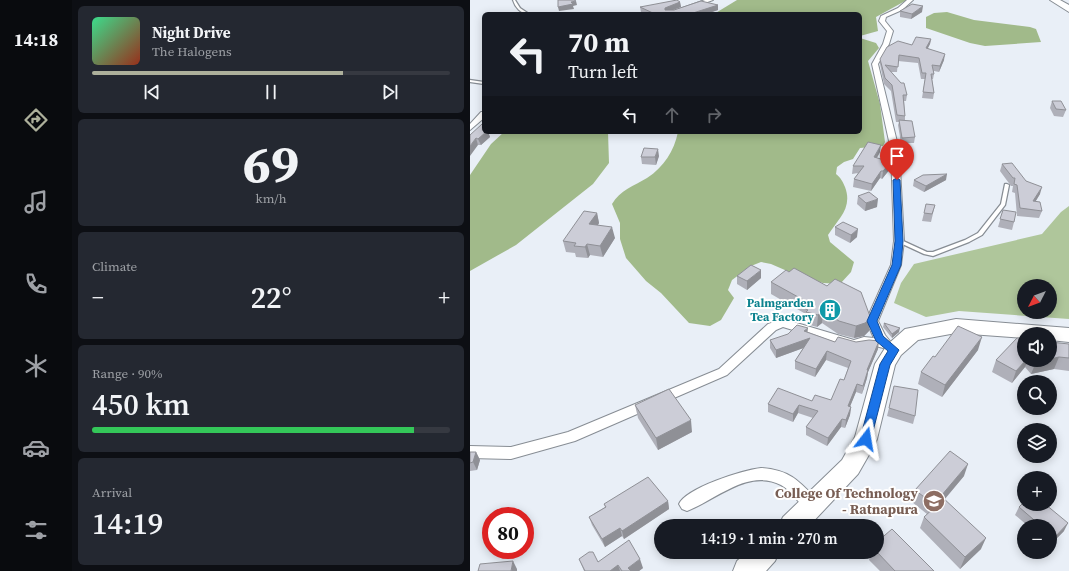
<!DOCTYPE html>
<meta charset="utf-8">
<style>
body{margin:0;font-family:"Source Serif 4",serif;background:#242831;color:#f1f3f6;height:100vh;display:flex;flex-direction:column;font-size:15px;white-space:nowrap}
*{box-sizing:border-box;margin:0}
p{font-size:13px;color:#9ea1a6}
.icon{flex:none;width:22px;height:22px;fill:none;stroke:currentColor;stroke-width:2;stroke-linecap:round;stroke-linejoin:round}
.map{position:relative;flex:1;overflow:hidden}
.details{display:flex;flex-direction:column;gap:6px;padding:6px;background:#0d0f14;width:398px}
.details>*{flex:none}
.guide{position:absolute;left:12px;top:12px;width:380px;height:122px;border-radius:6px;box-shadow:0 2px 10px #0003;background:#171b24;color:#f1f3f6;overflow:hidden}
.needle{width:26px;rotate:228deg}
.controls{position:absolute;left:547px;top:279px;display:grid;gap:8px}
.controls a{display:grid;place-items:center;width:40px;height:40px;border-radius:50%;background:#171b24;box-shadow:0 2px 10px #0003;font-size:20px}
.speed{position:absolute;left:12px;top:507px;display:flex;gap:8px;font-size:20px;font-weight:700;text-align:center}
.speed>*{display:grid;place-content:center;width:52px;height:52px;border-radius:50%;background:#171b24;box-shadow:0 2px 10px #0003;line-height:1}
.speed .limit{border:6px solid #d22;background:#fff;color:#111}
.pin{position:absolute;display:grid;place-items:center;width:34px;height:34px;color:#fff;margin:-41px -17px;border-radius:50% 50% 50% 0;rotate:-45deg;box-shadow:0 0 4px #0007}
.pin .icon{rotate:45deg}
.me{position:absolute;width:44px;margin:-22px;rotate:14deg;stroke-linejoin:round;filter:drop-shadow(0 0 3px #0008)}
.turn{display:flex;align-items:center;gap:14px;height:84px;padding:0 20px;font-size:18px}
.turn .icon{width:52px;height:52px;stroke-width:2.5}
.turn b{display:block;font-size:28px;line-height:34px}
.lanes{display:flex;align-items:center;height:38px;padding:0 20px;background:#0003;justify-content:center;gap:20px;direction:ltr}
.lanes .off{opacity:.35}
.big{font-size:30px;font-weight:600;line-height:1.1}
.details .card{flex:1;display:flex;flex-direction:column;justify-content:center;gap:6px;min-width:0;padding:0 14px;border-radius:6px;background:#242831}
.details .dial{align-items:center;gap:0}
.dial b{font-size:52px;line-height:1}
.song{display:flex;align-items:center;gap:12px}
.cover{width:48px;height:48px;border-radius:6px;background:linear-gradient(135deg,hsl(150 70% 55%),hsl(10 70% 35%))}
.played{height:4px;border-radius:2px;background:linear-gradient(90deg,#adb09b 70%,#363941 70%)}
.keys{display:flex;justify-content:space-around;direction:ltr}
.heat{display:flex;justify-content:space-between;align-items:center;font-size:22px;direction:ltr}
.charge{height:6px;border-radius:3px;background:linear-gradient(90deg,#34c759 90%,#363941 0)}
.trip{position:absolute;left:184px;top:519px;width:230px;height:40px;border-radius:20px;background:#171b24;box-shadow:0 2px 10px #0003;font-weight:600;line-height:40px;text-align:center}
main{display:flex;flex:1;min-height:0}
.tab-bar{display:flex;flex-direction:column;width:72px;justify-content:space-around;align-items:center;background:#090b0e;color:#9ea1a6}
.tab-bar .icon{width:28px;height:28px}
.tab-bar .current{color:#adb09b}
.tab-bar b{font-size:18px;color:#f1f3f6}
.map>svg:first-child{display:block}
.green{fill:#afc69b;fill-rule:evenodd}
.forest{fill:#a1ba8a}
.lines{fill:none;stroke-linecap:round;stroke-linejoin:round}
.service-casing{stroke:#878d94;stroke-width:2.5}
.minor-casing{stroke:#878d94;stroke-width:2}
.trunk-casing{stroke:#878d94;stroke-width:2}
.service{fill:#fff;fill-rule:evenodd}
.minor{fill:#fff;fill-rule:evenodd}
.trunk{fill:#fff;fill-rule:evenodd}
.wall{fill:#afb0b9}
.shaded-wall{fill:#8f9096}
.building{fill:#cccdd7;stroke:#8f9096}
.route{fill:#1a73e8;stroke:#114b97}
.labels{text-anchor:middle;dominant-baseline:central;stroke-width:4;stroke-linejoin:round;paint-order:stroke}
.culture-label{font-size:12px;font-weight:bold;fill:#0d838f;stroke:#fff;text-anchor:end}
.near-education-label{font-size:14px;font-weight:bold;fill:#785e54;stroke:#fff;text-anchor:end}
</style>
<main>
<nav class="tab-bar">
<b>14:18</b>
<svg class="icon current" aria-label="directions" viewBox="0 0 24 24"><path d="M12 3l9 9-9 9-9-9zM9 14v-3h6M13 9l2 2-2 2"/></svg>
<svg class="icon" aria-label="music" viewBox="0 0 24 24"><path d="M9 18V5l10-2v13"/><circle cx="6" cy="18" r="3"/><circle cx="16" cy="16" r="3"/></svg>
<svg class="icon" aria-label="phone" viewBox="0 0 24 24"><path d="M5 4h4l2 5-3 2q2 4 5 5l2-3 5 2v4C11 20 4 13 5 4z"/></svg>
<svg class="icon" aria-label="climate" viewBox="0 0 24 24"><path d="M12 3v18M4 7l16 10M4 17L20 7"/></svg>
<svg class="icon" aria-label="car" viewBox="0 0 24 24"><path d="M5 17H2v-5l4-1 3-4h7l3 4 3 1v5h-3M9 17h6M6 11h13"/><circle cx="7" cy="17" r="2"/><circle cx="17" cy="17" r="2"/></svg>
<svg class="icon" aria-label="filters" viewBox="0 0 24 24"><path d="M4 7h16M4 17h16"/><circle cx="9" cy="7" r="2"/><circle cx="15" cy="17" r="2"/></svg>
</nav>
<section class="details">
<div class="card">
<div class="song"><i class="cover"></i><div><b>Night Drive</b><p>The Halogens</p></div></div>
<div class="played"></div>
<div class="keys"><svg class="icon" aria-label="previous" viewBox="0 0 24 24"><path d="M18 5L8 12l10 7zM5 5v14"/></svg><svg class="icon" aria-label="pause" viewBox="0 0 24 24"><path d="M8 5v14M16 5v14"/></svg><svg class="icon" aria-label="next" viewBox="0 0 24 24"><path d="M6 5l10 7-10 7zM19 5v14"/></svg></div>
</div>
<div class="card dial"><b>69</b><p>km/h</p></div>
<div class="card"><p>Climate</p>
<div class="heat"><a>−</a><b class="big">22°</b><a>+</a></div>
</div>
<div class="card"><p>Range · 90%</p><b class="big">450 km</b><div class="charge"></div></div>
<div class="card"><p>Arrival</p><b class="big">14:19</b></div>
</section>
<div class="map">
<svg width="599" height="571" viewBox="0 0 599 571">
<rect width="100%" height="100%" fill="#e9eff7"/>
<path class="green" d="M599,206V319L489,311L456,317L424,303L431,283L444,264L572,234L591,212ZM554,286H580V312H554Z"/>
<path class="forest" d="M267,0H437L406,17L408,31L390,36V14H244Z
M477,12L504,20L560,27L566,29L571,42L515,46L500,43L456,28V17L464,13Z
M390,38L406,43L409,48L398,61L410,104L415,142L413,146L390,148L383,159L374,162L367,167L366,174C371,178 373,182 375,187C383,208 368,219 358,235L360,242L384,262L381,272L370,284L353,283L331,277L301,264L291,262L281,266L262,280L258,290L264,298L251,320L240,326L219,323L191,293L176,281L156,258L150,239V223L142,204C150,190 164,186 177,178C194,167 204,151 208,132H390Z
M34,132H138L139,163L123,184L46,245L0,271V175L21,144Z"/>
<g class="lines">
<g class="service-casing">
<path id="service" d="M43,0H45L50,8L59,14C51,14 45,7 43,0Z
M0,80L14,82V84L0,82Z
M535,184H537L539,185L535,205L512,235L499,242L463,256L454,254L426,241L429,239L431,240L457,252H463L495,240L508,233L531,204Z"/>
</g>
<g class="minor-casing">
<path id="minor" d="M235,0H243L204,14H196Z
M437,0H443L432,10L416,17L415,21L423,31L419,44L408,64L429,150L434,241L431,265L408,321L415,335L423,345L421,348L417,349C404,345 399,345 385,349L313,327L306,330L257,375L105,441L41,459L0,458V446L41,447L98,432L249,369L298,324L313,319L384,340L394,337L404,338L396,321L421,265L424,241L421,150L402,64L413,44L417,31L409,21L411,16L428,8Z
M11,112H14V118L0,130V124Z
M291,468C320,470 329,481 348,501L351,506L348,511L343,513C330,508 324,492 311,485C278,468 246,500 217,511L212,509L209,504C216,488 273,470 291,468Z"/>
</g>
<g class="trunk-casing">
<path id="trunk" d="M580,0H590L599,5V12Z
M486,319L599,328V342L580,340V334H554V338L486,333L448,340L431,355L425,365L407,439L404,446L388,474L339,526H309L313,517L372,460L385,437L405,364L417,345L435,329Z
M277,552H309L305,561L296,571H263L267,561Z"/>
</g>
<use href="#service" class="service"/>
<use href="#minor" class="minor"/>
<use href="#trunk" class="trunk"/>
</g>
<path class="wall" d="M210,2L211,7L202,10L248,5V10L236,14H175L171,12L170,7Z
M430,11L452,12L441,19L430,17Z
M461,39L460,44L458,48L474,60L469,72L464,71V74L463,79H462L464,93L463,99L452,98L455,79H451L448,63L428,61L427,72H420L437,95L436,101H434L435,116V120L445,137L444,143H431L428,125L429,122H426L421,91L414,84L410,64V59L442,45Z
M582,101L596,110L593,117L584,116L580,108Z
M14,132H18L20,137L11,145H8L0,135Z
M410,152L407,158L420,169L412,179L410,178L401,191L383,187L384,179L388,173L382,174L383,166Z
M189,156L186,165L172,164L171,157Z
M532,164L556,181L570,194L565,202L572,211L569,218L547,216L545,193L542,192L543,186H541L530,171Z
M444,180H476L454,192L443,186Z
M388,196L407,207L395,211L387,204Z
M465,205L461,222L452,221L454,213Z
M533,210L544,222L542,230L528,227Z
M127,213L129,223L128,225L145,238L133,257L120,255L118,258L106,257L105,253L96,252L93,241Z
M365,227L387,237L380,243L365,235Z
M267,276L291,278L277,290L267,284Z
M301,282L399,331L394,336L384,338L368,334L352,323L347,327L336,324V321L334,320V313L301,294Z
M414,323L429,332L422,338L413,327Z
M338,332L365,342L408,349L398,372L397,378L392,394L386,392L380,406L381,407L380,415L375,428L371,427L357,446L336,435V427L343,418L328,413L323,422L298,412V404L361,400L374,380L378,368L356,360L345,377L325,369V361L333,348L306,358L300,348V340Z
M599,344V371L584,369L561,374L555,367L542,383L522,372L526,360H580Z
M508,350L472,397L448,384L451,372L465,357Z
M165,405L222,432L188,450L168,418Z
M419,408L445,416L443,424L417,416Z
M0,452H6L10,460L7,470L0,471Z
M494,476L475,499L511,549L490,569L450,528L454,517L457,514L442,502L445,490Z
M198,501L199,509L154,539L152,536L135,547L122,525L119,517L135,507L134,504Z
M549,507L594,531L580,545V526H558L545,515Z
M401,552H407L464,571H410L399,560Z
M109,559L128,562L173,568L169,571H114Z"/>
<path class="shaded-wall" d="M106,1L107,5L103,6L104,9L89,11L88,7L101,2Z
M210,2L211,7L195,13V8Z
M248,5V10L236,14H220Z
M453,6L452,12L441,19L442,14Z
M461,39L460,44L455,53L456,48Z
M475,54L474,60L469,72L470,66Z
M14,128V132H18L20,137L11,145L8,139Z
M6,138L8,145L0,156V146Z
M411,145L410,152L403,164L404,157Z
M188,149L189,156L186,165L185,157Z
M421,162L420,169L412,179L413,171Z
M411,171L410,178L401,191L402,184Z
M477,174L476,180L454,192L456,186Z
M572,187L570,194L561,209L563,201Z
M408,199L407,207L395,211L396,203Z
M127,213L129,223L122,235L119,224Z
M142,227L145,238L133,257L130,246Z
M388,229L387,237L380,243L381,235Z
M117,244L120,255L118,258L115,247Z
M291,270V278L277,290V281Z
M353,311L352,323L347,327L348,315Z
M401,319L399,331L394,336L384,338L386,326Z
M338,328L337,336L334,331Z
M430,328L429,332L422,338V334Z
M512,337L508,350L472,397L475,385Z
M340,338L339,346L306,358V350Z
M409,341L408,349L398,372L397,378L392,394L397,370Z
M357,351L356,360L345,377L346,369Z
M589,357L584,369L561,374L566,362L573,360H580V359Z
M556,360H558L555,367L542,383L546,371Z
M387,384L386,392L377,414L378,406Z
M329,405L328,413L323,422V414Z
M381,407L380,415L375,428L376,420Z
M372,419L371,427L357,446L358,438Z
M221,420L222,432L188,450L186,438Z
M6,452L10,460L7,470L3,462Z
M498,464L494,476L467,508L471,496Z
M198,501L199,509L154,539L152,531Z
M598,523L594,531L580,545L585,537Z
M150,528L152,536L135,547L132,539Z
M516,538L511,549L490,569L495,557Z
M170,559L173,568L169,571H159L158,568Z
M43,561L47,569V571H41Z
M148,565L150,571H140Z"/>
<path class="building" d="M88,0H104L106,1L101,2L103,4L88,7Z
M207,0L210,2L195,8V10H204L231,1L248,5L220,14H185L170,7Z
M442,4L453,6L442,14L430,11Z
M446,37L461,39L456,48L475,54L470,66L462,65L464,74H461L464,93L453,92L456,73H452L449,58L429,55L428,67L415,65L431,83H434L437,95H433L435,116L427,115L422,85L415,78L410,59L417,47L428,41L442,45Z
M582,101H591L596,110L586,109Z
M429,120L442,121L445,137L432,138Z
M12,124L14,126V128L12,130H14V132H16L8,139L6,138L0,146V135Z
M398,142L411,145L404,157L421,162L413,171H411L402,184L384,179L394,166H383Z
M174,148L188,149L185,157H171Z
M542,163L556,181L572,187L563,201L570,202L572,211L550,208L547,185L544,184L545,178H543L532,164Z
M477,174L456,186L444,180L453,175Z
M399,192L408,199L396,203L388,196Z
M456,204L465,205L462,214L454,213Z
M533,210L546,212L544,222L530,219Z
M114,211L127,213L119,224L142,227L130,246L117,244L115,247L104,246L106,243L93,241Z
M373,222L388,229L381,235L365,227Z
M281,265L291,270L277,281L267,276Z
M324,268L357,286L365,279L391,292L401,319L395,323L386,326L369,321L353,311L348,315L336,312L338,310L334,308L339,303L301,282L316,270L319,272Z
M414,323L430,328L422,334Z
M327,325L338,328L334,331L365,342L368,337L386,342L399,340L409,341L397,370H398L393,386L387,384L378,406L381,407L376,420L372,419L358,438L336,427L348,411L329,405L323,414L298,404L308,388L342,401L345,395L361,400L370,379L374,380L381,361L357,351L346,369L325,361L340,338L306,350L300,340L318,334Z
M488,326L512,337L475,385L451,372L463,356L465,357Z
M547,338H554V360H556L546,371L526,360Z
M580,342L599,344V358L589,357L580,359Z
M564,360H573L566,362Z
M424,386L448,390L445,416L419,408Z
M199,389L221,420L186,438L165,405Z
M480,451L498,464L471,496L516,538L495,557L454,517L466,506L445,490Z
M0,452H6L3,462L0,463Z
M178,477L198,501L152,531L150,528L132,539L119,517L136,507L134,504Z
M554,502V504H575L598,523L585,537L580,533V526H571L549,507Z
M422,529L464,571H425L407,552V542Z
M159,540L170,559L158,568L161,571H152L148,565L140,571H115L109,559L119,552H123L128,562Z
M43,561L41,571H8L10,564Z"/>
<path class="route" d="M427,178L430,180L433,241L431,265L407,321L413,336L429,350L420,365L401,439L400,442L396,444L391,442L390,439L410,364L418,351L406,341L397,321L422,265L425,241L423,180Z"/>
<defs>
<g id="building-disc" transform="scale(1.15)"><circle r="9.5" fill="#0f9aa8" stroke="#fff"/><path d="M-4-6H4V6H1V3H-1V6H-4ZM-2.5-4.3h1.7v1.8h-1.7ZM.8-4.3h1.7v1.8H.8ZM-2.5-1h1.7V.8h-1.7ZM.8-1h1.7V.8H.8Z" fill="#fff"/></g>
<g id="university-disc" transform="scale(1.15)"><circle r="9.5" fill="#8d6e63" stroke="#fff"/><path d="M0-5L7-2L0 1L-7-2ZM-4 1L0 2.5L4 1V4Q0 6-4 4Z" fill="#fff"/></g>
</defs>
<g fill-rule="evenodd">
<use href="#building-disc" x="360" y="310"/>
<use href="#university-disc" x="464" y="501"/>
</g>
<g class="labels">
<g class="culture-label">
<text x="344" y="303">Palmgarden<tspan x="344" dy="14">Tea Factory</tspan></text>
</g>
<g class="near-education-label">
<text x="448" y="493">College Of Technology<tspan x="448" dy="16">- Ratnapura</tspan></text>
</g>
</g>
</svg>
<div class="controls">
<a><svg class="needle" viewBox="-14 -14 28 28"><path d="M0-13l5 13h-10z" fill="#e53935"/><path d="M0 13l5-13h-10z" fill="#9ea1a6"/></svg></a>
<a><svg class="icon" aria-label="sound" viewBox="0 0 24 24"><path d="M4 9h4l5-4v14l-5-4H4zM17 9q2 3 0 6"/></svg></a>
<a><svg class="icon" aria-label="search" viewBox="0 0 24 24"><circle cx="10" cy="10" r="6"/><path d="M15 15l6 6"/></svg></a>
<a><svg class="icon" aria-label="layers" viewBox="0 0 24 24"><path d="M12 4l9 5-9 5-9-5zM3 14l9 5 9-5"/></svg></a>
<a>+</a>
<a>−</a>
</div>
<div class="speed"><div class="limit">80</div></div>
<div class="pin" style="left:427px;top:180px;background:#d93025"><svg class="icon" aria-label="arrive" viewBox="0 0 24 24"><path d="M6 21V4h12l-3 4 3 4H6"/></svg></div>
<svg class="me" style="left:396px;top:439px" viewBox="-20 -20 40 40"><path d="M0-17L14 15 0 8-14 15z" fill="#1a73e8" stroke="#fff" stroke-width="4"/></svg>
<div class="trip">14:19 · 1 min · 270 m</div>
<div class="guide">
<div class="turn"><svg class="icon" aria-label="left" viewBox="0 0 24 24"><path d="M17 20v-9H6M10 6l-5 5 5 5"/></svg><div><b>70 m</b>Turn left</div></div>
<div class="lanes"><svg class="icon" aria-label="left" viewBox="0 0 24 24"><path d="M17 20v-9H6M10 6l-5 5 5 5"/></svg><svg class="icon off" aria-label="ahead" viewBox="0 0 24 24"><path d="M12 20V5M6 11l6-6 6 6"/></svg><svg class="icon off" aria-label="right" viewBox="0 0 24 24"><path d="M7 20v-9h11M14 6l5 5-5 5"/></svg></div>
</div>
</div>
</main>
